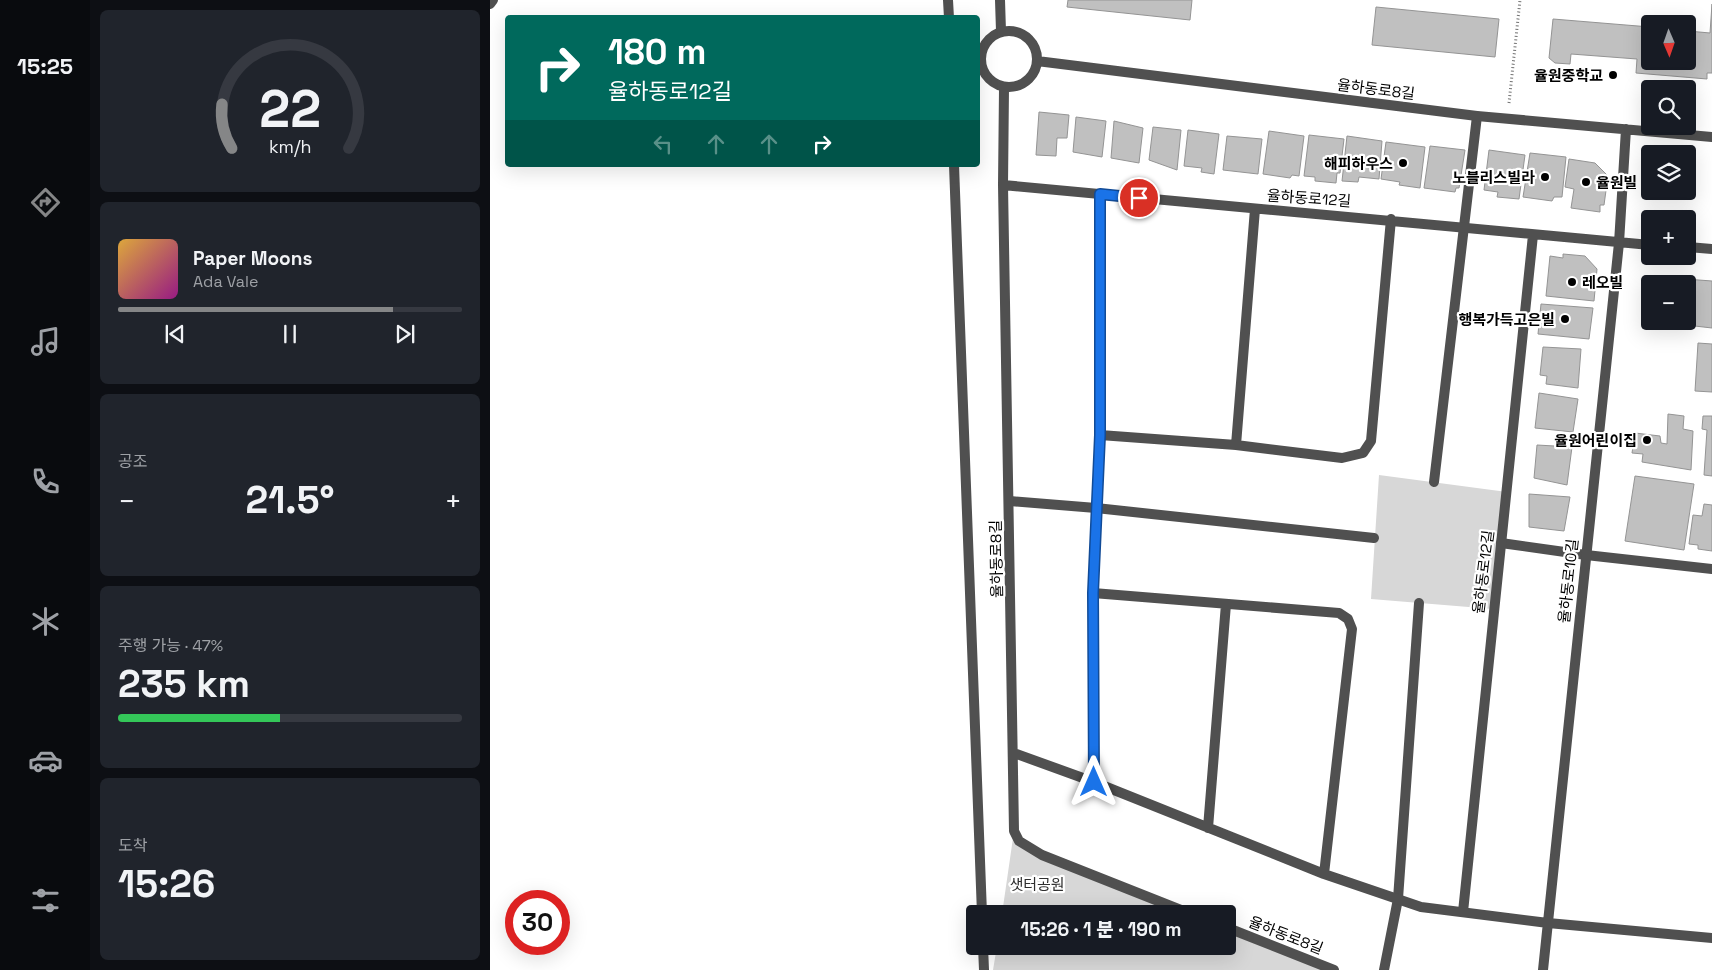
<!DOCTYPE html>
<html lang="ko">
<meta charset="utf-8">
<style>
body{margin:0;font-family:"Space Grotesk","Noto Sans KR",sans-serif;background:#20242c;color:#f1f3f6;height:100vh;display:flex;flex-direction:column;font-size:19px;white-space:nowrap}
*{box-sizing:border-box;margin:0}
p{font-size:16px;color:#9ea1a6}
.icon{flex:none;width:28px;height:28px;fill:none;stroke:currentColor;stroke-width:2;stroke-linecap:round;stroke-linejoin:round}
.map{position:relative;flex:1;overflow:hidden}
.drawer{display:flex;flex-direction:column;gap:10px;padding:10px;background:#0d0f14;width:400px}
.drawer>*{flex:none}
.banner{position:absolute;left:15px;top:15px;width:475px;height:152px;border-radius:5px;box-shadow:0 5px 20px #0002;background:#00695c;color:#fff;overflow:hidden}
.needle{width:32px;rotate:178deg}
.buttons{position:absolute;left:1151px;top:15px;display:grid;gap:10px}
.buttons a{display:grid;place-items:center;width:55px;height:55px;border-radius:5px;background:#171b24;box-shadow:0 5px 20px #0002;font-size:25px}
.speed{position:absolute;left:15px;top:890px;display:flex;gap:10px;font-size:25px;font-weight:700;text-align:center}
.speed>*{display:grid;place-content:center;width:65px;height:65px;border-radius:50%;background:#171b24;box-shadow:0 5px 20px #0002;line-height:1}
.speed .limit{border:8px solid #d22;background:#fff;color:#111}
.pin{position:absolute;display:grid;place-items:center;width:42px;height:42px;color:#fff;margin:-21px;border:2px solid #fff;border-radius:50%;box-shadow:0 1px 5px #0007}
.me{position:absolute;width:55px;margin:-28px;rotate:0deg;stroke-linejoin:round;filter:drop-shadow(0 0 4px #0008)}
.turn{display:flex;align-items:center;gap:18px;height:105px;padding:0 20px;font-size:22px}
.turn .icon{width:65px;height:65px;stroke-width:2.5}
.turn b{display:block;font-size:35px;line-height:42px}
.lanes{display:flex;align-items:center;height:48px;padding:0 20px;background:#0003;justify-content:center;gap:25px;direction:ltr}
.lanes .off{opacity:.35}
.big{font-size:38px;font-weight:800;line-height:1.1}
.drawer .widget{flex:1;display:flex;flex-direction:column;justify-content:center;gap:8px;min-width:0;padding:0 18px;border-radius:8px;background:#20242c}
.drawer .dial{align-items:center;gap:0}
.dial svg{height:130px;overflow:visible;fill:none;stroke:#363941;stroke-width:7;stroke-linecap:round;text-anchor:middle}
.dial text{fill:#f1f3f6;stroke:none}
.song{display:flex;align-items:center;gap:15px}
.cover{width:60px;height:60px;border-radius:8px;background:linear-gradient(135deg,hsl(40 70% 55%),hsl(310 70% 35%))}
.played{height:5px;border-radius:2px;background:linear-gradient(90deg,#858687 80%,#363941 80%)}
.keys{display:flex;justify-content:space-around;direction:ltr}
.heat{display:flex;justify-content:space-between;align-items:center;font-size:28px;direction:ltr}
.charge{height:8px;border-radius:4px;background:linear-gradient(90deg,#34c759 47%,#363941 0)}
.trip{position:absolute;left:476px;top:905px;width:270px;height:50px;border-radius:5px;background:#171b24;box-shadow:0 5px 20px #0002;font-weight:800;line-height:50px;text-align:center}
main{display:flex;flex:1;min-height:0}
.menu{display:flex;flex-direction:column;width:90px;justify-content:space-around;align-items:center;background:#090b0e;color:#9ea1a6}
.menu .icon{width:35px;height:35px}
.menu .selected{color:#858687}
.menu b{font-size:22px;color:#f1f3f6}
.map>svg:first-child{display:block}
.green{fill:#d7d7d7}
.building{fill:#c0c0c0;stroke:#949494;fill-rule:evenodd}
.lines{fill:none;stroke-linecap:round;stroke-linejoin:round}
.path{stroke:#727272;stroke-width:3;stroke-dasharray:1 2.5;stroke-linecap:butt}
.pedestrian{stroke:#505050;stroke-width:10}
.minor{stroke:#505050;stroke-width:10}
.route-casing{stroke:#114b97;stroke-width:12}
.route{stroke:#1a73e8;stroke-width:9}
.poi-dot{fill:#000;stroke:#fff;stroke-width:2}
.labels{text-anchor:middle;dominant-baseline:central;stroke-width:4.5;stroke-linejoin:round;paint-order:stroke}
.poi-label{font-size:15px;font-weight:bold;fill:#000;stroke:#fff;text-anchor:end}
.street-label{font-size:15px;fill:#000;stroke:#fff}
.park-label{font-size:15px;fill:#2e2e2e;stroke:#fff}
</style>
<main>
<nav class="menu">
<b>15:25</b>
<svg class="icon selected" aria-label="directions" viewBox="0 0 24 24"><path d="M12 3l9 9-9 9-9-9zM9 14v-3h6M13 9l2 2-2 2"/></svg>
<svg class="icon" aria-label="music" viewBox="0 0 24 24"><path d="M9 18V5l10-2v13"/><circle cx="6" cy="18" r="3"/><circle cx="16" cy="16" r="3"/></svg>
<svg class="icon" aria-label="phone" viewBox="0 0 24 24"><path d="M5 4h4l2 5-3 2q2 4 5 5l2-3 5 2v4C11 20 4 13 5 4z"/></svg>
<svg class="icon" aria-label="climate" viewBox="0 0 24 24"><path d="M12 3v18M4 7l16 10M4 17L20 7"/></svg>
<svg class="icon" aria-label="car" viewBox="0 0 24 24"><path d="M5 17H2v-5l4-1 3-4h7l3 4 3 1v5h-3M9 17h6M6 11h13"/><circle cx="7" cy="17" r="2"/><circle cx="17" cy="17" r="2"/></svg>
<svg class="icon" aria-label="filters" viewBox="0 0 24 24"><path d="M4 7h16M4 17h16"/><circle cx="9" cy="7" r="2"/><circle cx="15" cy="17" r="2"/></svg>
</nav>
<section class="drawer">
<div class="widget dial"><svg viewBox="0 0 100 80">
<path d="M14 69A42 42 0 1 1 86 69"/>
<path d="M14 69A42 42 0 0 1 8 42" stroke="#858687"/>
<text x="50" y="56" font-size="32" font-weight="700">22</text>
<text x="50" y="72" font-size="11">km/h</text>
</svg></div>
<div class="widget">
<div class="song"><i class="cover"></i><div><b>Paper Moons</b><p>Ada Vale</p></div></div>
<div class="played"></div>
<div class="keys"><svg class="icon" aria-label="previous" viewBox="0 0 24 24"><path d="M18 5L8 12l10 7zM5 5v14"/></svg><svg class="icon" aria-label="pause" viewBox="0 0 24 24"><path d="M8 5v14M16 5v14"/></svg><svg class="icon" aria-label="next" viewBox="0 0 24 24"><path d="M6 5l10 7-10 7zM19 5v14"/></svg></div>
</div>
<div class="widget"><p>공조</p>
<div class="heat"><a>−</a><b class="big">21.5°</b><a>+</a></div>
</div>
<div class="widget"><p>주행 가능 · 47%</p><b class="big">235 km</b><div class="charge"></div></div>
<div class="widget"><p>도착</p><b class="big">15:26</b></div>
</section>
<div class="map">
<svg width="1222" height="970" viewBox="0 0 1222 970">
<rect width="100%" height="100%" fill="#fff"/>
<path class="green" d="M889,475L1017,492L1003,609L881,599Z
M524,831L529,841L701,914H512Z
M738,928L844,970H503L507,946H738Z"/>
<path class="building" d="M578,0H702L700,20L577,7Z
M1222,4V73H1217V79L1146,73L1147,59L1081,54L1080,64L1065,63L1059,58L1063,19L1160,27V61H1198V31L1220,33Z
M886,7L1009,19L1005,57L882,45Z
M549,112L579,115L577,138H567L566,156L546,155Z
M586,117L616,121L612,157L583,152Z
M624,121L653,128L649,163L621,158Z
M663,127L691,130L687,170L659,160Z
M698,130L729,134L724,174L711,172L712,168L694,166Z
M779,131L814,136L809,176L802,175L800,178L773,174Z
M819,135L854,139L850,173H847L846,183L825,181V177L814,176Z
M737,136L772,139L768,174L733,170Z
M857,136L892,141L889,179L869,177L868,182L852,181Z
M896,142L935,147L930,188L909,185L910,182L891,179Z
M940,146L975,150L969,188H966L965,192L934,188Z
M999,150L1035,155L1029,199L1007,197L1008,192L994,190Z
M1040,153L1076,157L1072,197H1064L1062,201L1033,197Z
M1079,159L1105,163L1118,176L1114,205H1110V212L1081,208L1084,189L1075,187Z
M1073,254L1095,256L1107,269L1104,301L1056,296L1060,256L1073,258Z
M1155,276L1222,281V328L1153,320ZM1160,284H1198V321H1160Z
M1051,304L1103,308L1099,339L1048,334Z
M1208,343L1222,344V392L1205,391Z
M1053,347L1091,349L1088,388L1056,384L1057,376L1050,375Z
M1049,393L1088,399L1083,432L1045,428Z
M1178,414L1194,416L1193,429L1203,431L1201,470L1152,462L1153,454L1142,453L1145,433L1170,436L1171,443L1177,444Z
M1213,416H1222V476L1214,475L1217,430L1212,429Z
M1047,445L1082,447L1077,485L1044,478Z
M1145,476L1204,484L1194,550L1135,541Z
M1039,494L1080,497L1074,531L1039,527Z
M1214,504L1222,505V551L1208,549V545L1199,544L1203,515L1212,516Z"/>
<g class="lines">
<path class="path" d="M1019,103L1030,0"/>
<path class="pedestrian" d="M944,482L987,116
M520,501L606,508L884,538
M1011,543L1096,555L1222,569
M894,970L908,899L929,603"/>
<path class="minor" d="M458,0L459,18
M510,0L511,31
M0,4L3,0
M491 59a28 28 0 1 1 56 0a28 28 0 1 1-56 0Z
M547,61L987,116L1222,137
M514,88L513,185L524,831L529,841L552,855L701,914
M464,165L492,914
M513,185L1160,245
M1198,247L1222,249
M610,435L746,445L852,458L873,453L881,441L901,219
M746,445L765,209
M603,593L849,613L858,619L862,629L834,874
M524,753L604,782L834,874L931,907L1058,923L1222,938
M604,782L603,593L610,435L611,194
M718,828L736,604
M973,912L1043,235
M738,928L844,970
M493,946L494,970
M1053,970L1129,243L1136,129"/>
</g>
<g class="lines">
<g class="route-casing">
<path id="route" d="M604,782L603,593L610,435V194L649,198"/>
</g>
<use href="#route" class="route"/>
</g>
<g class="poi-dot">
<circle cx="1123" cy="75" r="5"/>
<circle cx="913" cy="163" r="5"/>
<circle cx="1055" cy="177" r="5"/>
<circle cx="1096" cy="182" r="5"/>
<circle cx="1082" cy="282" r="5"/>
<circle cx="1075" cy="319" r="5"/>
<circle cx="1157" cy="440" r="5"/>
</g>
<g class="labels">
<g class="poi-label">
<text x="1113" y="75">율원중학교</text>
<text x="903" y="163">해피하우스</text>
<text x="1045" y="177">노블리스빌라</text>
<text x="1106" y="182" text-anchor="start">율원빌</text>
<text x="1092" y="282" text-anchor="start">레오빌</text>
<text x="1065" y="319">행복가득고은빌</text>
<text x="1147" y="440">율원어린이집</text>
</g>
<g class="street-label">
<text transform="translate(886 89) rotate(7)">율하동로8길</text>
<text transform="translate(819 198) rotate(4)">율하동로12길</text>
<text transform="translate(506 559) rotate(-91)">율하동로8길</text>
<text transform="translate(993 572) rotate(-83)">율하동로12길</text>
<text transform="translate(1078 581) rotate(-84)">율하동로10길</text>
<text transform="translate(796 935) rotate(21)">율하동로8길</text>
</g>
<g class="park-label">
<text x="547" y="884">샛터공원</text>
</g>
</g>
</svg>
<div class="buttons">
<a><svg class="needle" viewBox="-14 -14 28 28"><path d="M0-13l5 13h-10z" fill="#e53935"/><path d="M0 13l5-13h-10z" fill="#9ea1a6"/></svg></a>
<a><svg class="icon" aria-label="search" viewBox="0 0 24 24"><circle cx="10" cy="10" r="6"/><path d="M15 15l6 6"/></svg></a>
<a><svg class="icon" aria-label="layers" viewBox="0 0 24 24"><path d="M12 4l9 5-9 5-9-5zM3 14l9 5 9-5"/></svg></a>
<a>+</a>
<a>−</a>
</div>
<div class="speed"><div class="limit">30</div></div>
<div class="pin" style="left:649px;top:198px;background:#d93025"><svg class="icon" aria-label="arrive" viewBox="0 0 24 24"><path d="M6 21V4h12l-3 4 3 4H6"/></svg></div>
<svg class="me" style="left:604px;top:782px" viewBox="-20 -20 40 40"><path d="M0-17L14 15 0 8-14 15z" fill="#1a73e8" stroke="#fff" stroke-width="4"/></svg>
<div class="trip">15:26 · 1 분 · 190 m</div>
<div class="banner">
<div class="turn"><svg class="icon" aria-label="right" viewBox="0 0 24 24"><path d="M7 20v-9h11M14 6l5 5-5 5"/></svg><div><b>180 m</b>율하동로12길</div></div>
<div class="lanes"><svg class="icon off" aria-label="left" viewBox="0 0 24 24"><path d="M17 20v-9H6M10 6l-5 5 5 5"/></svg><svg class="icon off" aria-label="ahead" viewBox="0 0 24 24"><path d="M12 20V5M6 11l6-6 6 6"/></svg><svg class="icon off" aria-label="ahead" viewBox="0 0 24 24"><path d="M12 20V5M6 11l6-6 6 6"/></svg><svg class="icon" aria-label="right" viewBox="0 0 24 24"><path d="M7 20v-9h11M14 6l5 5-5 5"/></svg></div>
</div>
</div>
</main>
